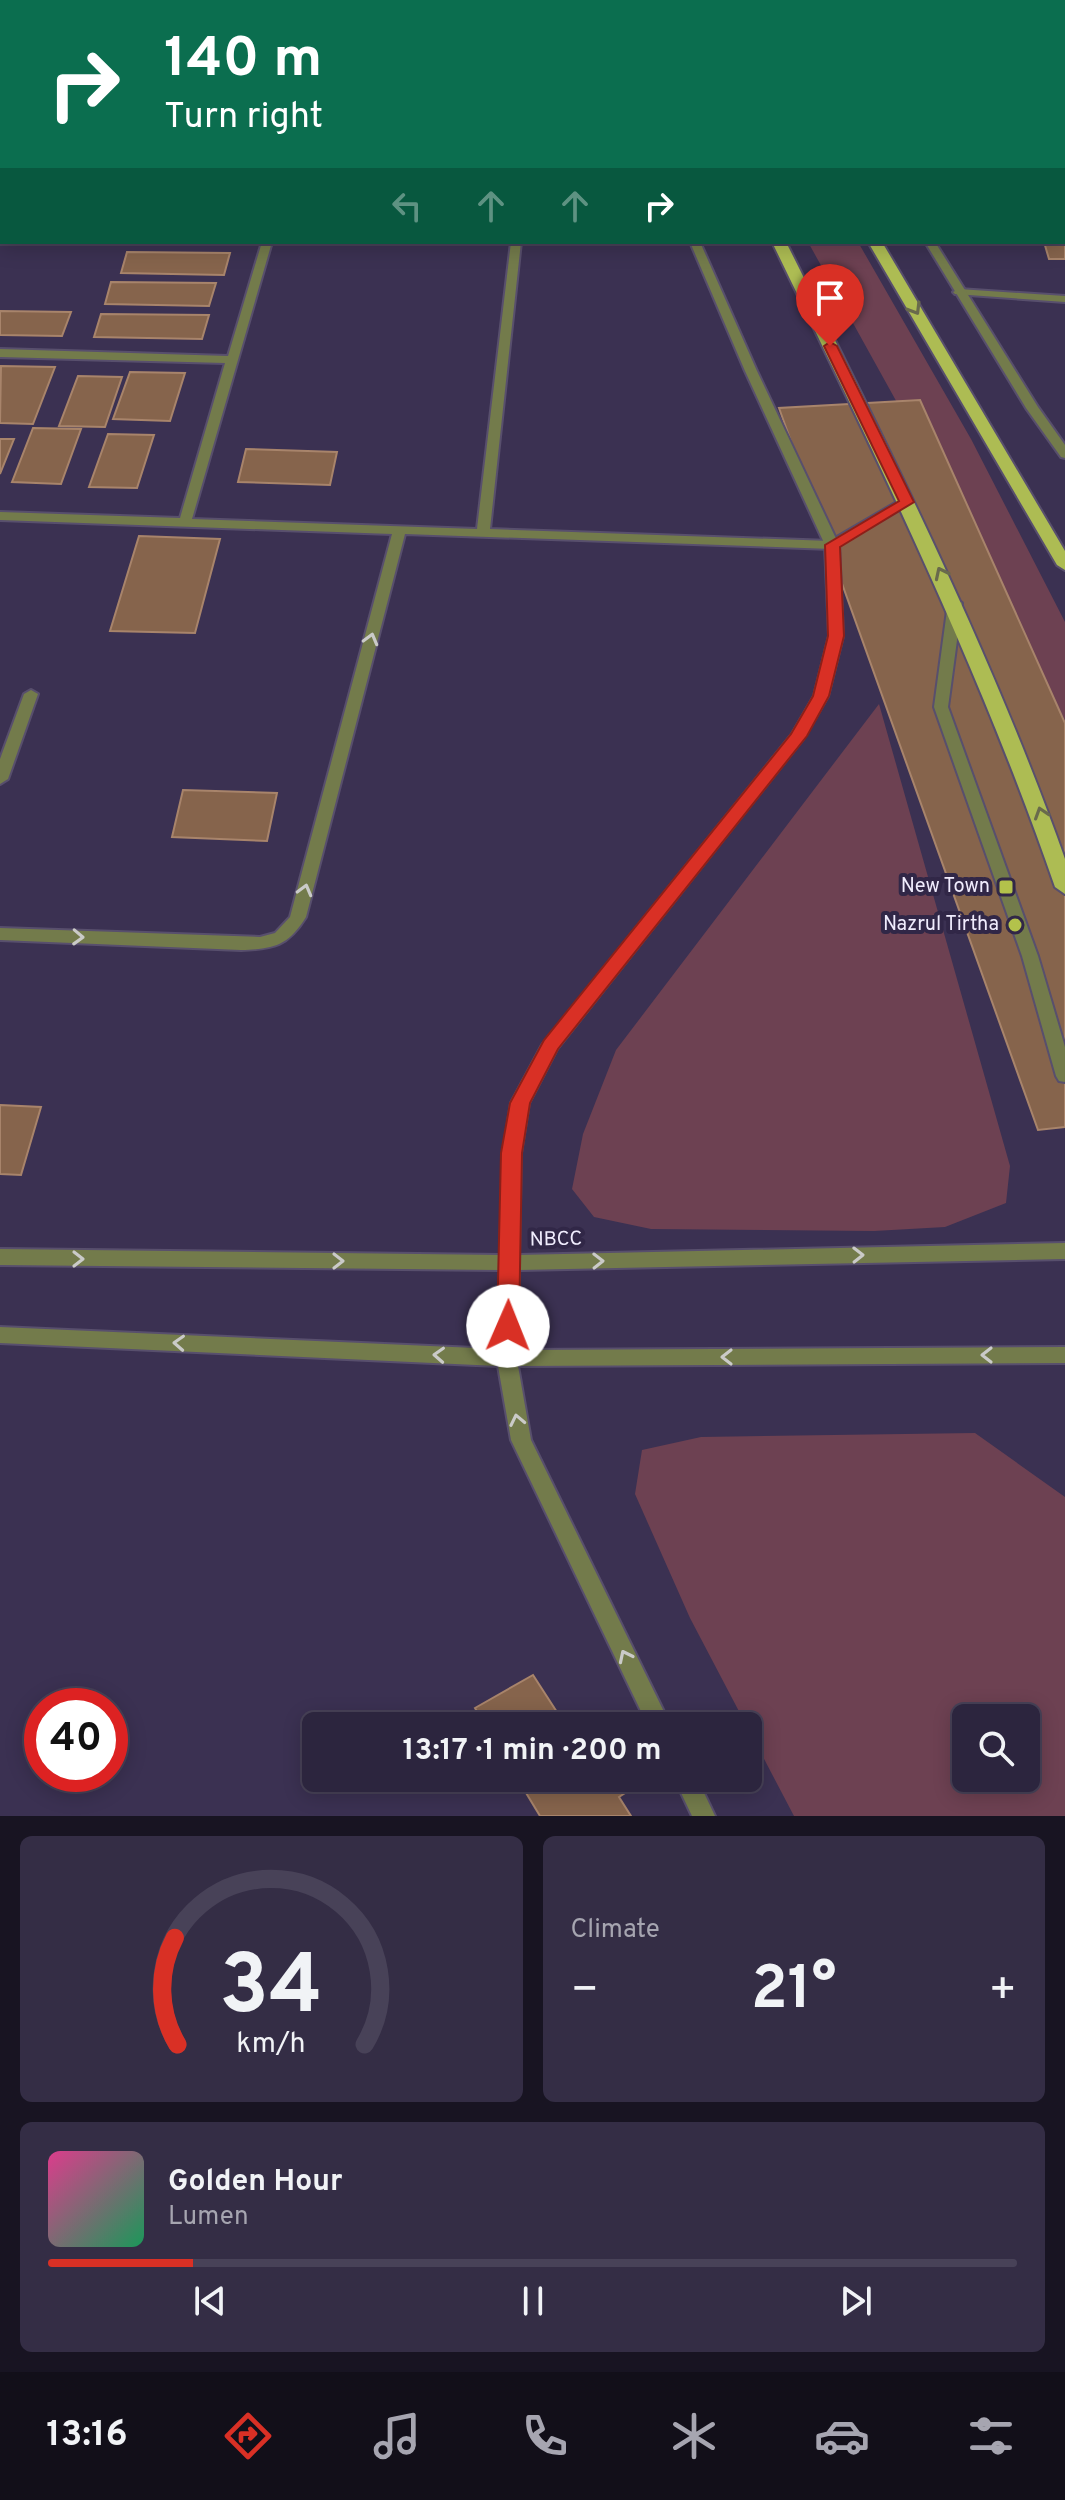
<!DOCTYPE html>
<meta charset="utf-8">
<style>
body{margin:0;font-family:Overpass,sans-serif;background:#342d45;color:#f1f3f6;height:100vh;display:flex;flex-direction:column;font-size:30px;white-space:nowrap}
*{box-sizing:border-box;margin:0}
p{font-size:26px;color:#a6a5b0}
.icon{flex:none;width:44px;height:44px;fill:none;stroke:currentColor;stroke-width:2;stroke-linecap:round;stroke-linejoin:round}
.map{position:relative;height:1816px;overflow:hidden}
.panel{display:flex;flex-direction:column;gap:20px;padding:20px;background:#181422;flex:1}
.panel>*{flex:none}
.hud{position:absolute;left:0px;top:0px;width:1066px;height:244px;box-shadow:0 4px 20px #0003,0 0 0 2px #484258;background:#0b6e4f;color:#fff;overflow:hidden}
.controls{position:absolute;left:952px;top:1704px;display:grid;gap:16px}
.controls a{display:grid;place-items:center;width:88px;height:88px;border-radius:12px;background:#2c253e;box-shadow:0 4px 20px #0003,0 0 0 2px #484258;font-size:40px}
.speed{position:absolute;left:24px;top:1688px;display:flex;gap:16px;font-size:40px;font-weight:700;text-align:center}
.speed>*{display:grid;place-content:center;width:104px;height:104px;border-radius:50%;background:#2c253e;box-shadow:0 4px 20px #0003,0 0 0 2px #484258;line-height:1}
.speed .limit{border:12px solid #d22;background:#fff;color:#111}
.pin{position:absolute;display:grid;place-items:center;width:68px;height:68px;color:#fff;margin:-82px -34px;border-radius:50% 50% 50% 0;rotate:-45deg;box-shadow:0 0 8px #0007}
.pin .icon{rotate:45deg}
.me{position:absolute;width:88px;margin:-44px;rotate:1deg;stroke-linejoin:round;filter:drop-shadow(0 0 6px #0008)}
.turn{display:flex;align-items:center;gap:28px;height:168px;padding:0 32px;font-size:36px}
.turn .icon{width:104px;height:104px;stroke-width:2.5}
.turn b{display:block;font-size:56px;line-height:68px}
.lanes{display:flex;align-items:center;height:76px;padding:0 32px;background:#0003;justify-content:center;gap:40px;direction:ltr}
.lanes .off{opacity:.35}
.big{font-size:60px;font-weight:700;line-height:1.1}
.panel .widget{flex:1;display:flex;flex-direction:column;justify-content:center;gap:12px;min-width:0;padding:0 28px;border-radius:12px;background:#342d45}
.panel .dial{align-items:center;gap:0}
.dial svg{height:208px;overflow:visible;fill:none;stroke:#484258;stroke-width:7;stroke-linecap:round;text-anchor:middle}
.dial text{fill:#f1f3f6;stroke:none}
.song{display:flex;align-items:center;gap:24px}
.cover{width:96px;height:96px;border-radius:12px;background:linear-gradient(135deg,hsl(330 70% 55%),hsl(150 70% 35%))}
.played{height:8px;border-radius:4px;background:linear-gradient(90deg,#d93025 15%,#484258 15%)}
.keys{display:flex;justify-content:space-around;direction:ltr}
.heat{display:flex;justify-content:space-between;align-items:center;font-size:44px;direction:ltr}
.panel .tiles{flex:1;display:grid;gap:20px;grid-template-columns:1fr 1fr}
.widget:last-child{grid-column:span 2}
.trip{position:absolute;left:302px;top:1712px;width:460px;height:80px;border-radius:12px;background:#2c253e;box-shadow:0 4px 20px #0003,0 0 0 2px #484258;font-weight:700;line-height:80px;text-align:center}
.tabs{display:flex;height:128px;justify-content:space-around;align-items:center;background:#120f19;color:#a6a5b0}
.tabs .icon{width:56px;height:56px}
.tabs .on{color:#d93025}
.tabs b{font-size:36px;color:#f1f3f6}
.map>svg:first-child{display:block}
.green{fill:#6d4152;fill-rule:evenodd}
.building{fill:#86644c;stroke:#a8846b;stroke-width:2}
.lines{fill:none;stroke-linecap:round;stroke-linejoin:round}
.service-casing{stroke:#584f6d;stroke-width:4}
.minor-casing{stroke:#584f6d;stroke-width:4}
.tertiary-casing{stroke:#584f6d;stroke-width:4}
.primary-casing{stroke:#584f6d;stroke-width:4}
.service{fill:#737b4b;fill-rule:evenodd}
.minor{fill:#737b4b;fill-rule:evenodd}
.tertiary{fill:#737b4b;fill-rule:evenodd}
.primary{fill:#adbc53;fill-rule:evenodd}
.oneway{stroke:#696a4c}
.oneway2{stroke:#cacac8}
.route{fill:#d93025;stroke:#8d1f18;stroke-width:2}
.poi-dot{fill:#b3c24b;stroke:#312747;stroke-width:3}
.labels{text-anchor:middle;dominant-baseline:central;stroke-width:8;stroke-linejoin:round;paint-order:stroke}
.poi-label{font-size:20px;fill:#f0ecfd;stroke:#312747;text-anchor:end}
.street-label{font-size:20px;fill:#f0ecfd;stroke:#312747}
</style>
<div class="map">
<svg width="1065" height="1816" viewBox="0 0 1065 1816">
<rect width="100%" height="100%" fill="#3b3152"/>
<path class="green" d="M808,242H858L971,439L1065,622V720L925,453Z
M879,704L1010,1166L1006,1203L945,1227L874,1231L651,1229L594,1217L572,1189L583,1134L616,1050Z
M975,1433L1065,1497V1816H794L690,1618L635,1494L642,1450L701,1437ZM966,1718H1026V1778H966Z"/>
<path class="building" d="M387,0H526V2H387Z
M1065,220V259H1049L1044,242H1064Z
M127,252L230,253L224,275L121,273Z
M111,282L216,283L209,306L105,304Z
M0,311L71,312L62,336L0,335Z
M101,314L209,315L202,339L94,337Z
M1,366L55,367L33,424L0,423Z
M130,372L185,373L170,421L113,419Z
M78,376L122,377L105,427L59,426Z
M920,400L1065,723V1127L1038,1130L779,408Z
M33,428L81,429L61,484L12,482Z
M108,434L154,435L137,488L89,487Z
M0,439H14L0,474Z
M246,449L337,452L330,485L238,482Z
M139,536L220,539L195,633L110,631Z
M183,790L277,793L267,841L172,837Z
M0,1105L41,1107L21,1175L0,1174Z
M533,1675L566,1726H486L475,1708Z
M517,1778H630L636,1786L619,1797L631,1816H540Z"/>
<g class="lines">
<g class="service-casing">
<path id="service" d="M1064,82H1065V88H1064Z
M1064,137H1065V143H1064Z
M1064,208H1065V214H1064Z
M959,289L1065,296V302L955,294L953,292Z
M955,599L962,603L948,707L1038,956L1065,1047V1082L1059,1081L1056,1076L1022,956L934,707L948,603Z"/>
</g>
<g class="minor-casing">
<path id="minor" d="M0,0H75L0,4Z
M81,0H112L114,2H83Z
M334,0H344L333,2Z
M2,84V90L0,91V85Z
M0,160H2L0,170Z
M262,242H272L192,519L477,529L511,242H521L490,529L830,541L902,499L907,498L913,502L832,549L405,534L306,917C288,946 274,949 241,950L0,940V928L260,937L275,933L290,917L392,534L0,520V512L180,518L225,363L0,357V349L228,356Z
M31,690L38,694L8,779L0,784V759L24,694Z"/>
</g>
<g class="tertiary-casing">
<path id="tertiary" d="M596,0H606V2H596Z
M774,0H784L785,2H775Z
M1064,10H1065V16H1064Z
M690,242H700L757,371L839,545L843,636L828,696L803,739L557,1049L529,1103L521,1153L519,1255L1065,1243V1259L519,1270L517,1350L1065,1347V1363L518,1366L531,1440L671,1726H648L511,1440L498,1366L0,1343V1327L498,1349L500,1270L0,1265V1249L500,1255L503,1153L511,1103L542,1045L792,734L814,696L829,636L825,545L745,371Z
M925,242H935L1038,407L1065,445V458L1061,457L1026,408Z
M674,1778H697L715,1816H692Z"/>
</g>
<g class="primary-casing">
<path id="primary" d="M654,0H666L667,2H655Z
M725,0H737L738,2H726Z
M772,242H786C887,444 989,646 1065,859V894L1055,887C978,664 875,454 772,242Z
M868,242H882L1065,551V570L1057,565Z"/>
</g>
<use href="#service" class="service"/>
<use href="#minor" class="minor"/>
<use href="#tertiary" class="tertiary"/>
<use href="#primary" class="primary"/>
</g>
<defs><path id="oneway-chevron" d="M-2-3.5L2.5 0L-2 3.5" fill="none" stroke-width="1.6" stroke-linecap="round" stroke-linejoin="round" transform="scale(2)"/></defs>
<g class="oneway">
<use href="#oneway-chevron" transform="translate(915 309) rotate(59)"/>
<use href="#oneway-chevron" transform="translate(941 573) rotate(-116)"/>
<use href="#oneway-chevron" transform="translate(1041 813) rotate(-108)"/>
</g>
<g class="oneway2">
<use href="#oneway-chevron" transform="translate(371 639) rotate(-75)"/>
<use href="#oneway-chevron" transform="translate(305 890) rotate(-75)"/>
<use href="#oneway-chevron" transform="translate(78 937) rotate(2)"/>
<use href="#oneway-chevron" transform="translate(858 1255) rotate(-1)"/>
<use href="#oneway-chevron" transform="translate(78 1259)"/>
<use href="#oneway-chevron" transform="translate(338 1261)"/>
<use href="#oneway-chevron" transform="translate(598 1261) rotate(-1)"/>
<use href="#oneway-chevron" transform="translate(179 1343) rotate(-177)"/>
<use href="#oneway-chevron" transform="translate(439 1355) rotate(-177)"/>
<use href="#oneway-chevron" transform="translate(987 1355) rotate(180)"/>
<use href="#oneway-chevron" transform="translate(727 1357) rotate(180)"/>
<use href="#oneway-chevron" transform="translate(517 1420) rotate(-102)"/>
<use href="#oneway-chevron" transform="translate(625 1656) rotate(-116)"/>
</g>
<path class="route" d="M830,342L837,346L914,502L840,547L844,636L829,696L807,736L558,1049L530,1103L522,1153L519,1326L516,1332L508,1335L500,1332L497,1326L501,1153L510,1103L544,1040L791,734L813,696L828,636L825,545L899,501L824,346Z"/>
<g class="poi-dot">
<rect x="998" y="879" width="16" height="16" rx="4"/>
<circle cx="1015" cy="925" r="8"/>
</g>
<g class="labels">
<g class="poi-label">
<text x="990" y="887">New Town</text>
<text x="999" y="925">Nazrul Tirtha</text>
</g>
<g class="street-label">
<text transform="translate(556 1240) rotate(-1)">NBCC</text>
</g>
</g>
</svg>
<div class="controls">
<a><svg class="icon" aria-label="search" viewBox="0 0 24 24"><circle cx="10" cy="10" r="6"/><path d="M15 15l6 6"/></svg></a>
</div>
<div class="speed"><div class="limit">40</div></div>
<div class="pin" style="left:830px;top:346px;background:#d93025"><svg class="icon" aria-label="arrive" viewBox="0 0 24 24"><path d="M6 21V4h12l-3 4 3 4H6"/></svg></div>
<svg class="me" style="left:508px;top:1326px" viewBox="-20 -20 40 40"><circle r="19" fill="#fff"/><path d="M0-13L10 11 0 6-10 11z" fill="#d93025"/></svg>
<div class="trip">13:17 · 1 min · 200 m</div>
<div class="hud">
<div class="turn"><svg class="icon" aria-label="right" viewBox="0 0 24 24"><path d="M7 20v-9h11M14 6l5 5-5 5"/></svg><div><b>140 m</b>Turn right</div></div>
<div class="lanes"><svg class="icon off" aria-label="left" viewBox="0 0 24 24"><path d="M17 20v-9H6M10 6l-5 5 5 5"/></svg><svg class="icon off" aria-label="ahead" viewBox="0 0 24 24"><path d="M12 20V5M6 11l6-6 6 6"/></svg><svg class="icon off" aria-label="ahead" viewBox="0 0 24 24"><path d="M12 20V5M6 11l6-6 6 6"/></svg><svg class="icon" aria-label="right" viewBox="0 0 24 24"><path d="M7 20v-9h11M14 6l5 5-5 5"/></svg></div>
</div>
</div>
<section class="panel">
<div class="tiles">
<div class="widget dial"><svg viewBox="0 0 100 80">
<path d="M14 69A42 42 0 1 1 86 69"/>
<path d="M14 69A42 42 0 0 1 13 28" stroke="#d93025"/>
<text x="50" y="56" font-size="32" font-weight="700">34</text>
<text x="50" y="72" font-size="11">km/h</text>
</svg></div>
<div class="widget"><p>Climate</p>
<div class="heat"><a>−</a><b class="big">21°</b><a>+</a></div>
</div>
<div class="widget">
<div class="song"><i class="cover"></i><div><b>Golden Hour</b><p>Lumen</p></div></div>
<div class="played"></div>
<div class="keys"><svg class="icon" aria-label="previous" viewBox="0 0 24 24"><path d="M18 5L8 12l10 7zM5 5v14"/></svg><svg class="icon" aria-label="pause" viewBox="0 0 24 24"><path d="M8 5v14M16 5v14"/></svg><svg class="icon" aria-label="next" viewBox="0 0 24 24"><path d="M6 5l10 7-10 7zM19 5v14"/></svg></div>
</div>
</div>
</section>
<nav class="tabs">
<b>13:16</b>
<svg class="icon on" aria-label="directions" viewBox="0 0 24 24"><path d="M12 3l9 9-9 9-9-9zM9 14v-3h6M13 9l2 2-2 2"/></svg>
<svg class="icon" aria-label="music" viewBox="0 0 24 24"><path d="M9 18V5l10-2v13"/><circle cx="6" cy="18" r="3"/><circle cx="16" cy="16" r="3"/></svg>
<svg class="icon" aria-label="phone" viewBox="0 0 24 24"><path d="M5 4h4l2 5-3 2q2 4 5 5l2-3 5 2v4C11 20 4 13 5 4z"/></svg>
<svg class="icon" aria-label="climate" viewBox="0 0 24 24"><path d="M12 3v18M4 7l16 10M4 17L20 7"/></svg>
<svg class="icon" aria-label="car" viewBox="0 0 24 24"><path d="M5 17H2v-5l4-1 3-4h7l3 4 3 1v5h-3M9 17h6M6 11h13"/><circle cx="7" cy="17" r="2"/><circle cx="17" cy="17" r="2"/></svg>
<svg class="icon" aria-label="filters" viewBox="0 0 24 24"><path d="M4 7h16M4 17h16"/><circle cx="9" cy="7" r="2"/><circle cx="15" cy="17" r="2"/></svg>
</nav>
